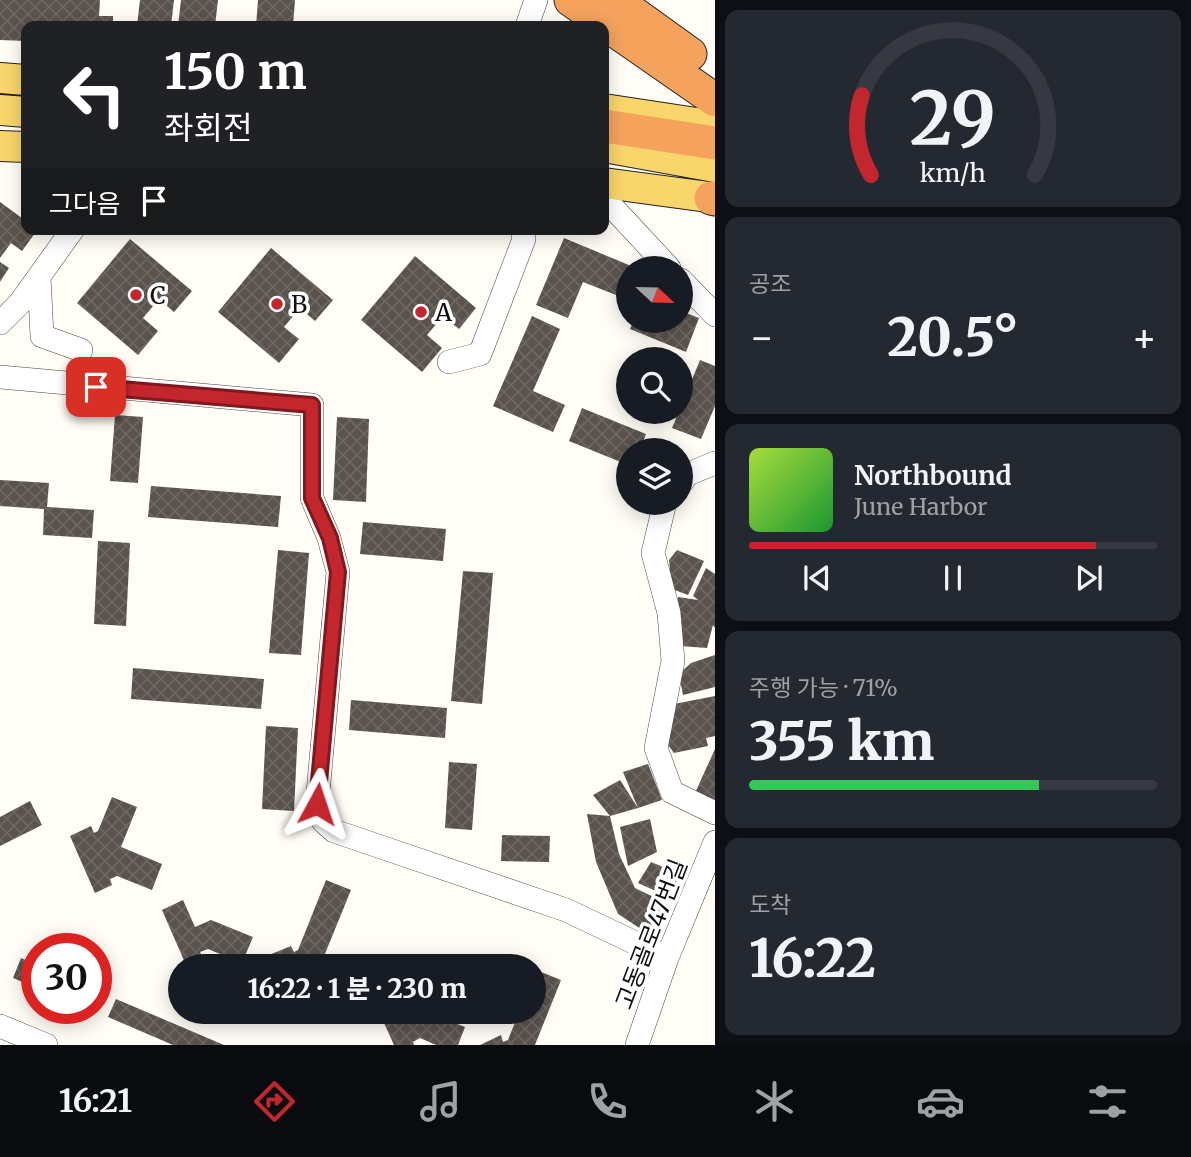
<!DOCTYPE html>
<html lang="ko">
<meta charset="utf-8">
<style>
body{margin:0;font-family:Merriweather,"Noto Sans KR",serif;background:#242831;color:#f1f3f6;height:100vh;display:flex;flex-direction:column;font-size:26px;white-space:nowrap}
*{box-sizing:border-box;margin:0}
p{font-size:23px;color:#9ea1a6}
.icon{flex:none;width:38px;height:38px;fill:none;stroke:currentColor;stroke-width:2;stroke-linecap:round;stroke-linejoin:round}
.map{position:relative;flex:1;overflow:hidden}
.side{display:flex;flex-direction:column;gap:10px;padding:10px;background:#0d0f14;width:476px}
.side>*{flex:none}
.hud{position:absolute;left:21px;top:21px;width:588px;height:214px;border-radius:14px;box-shadow:0 4px 18px #0003;background:#202124;color:#fff;overflow:hidden}
.needle{width:46px;rotate:112deg}
.buttons{position:absolute;left:616px;top:256px;display:grid;gap:14px}
.buttons a{display:grid;place-items:center;width:77px;height:77px;border-radius:50%;background:#171b24;box-shadow:0 4px 18px #0003;font-size:35px}
.speed{position:absolute;left:21px;top:933px;display:flex;gap:14px;font-size:35px;font-weight:700;text-align:center}
.speed>*{display:grid;place-content:center;width:91px;height:91px;border-radius:50%;background:#171b24;box-shadow:0 4px 18px #0003;line-height:1}
.speed .limit{border:10px solid #d22;background:#fff;color:#111}
.pin{position:absolute;display:grid;place-items:center;width:60px;height:60px;color:#fff;margin:-30px;border-radius:14px;box-shadow:0 4px 10px #0006}
.me{position:absolute;width:77px;margin:-38px;rotate:5deg;stroke-linejoin:round;filter:drop-shadow(0 0 5px #0008)}
.turn{display:flex;align-items:center;gap:24px;height:147px;padding:0 28px;font-size:32px}
.turn .icon{width:91px;height:91px;stroke-width:2.5}
.turn b{display:block;font-size:49px;line-height:60px}
.then{display:flex;align-items:center;height:66px;padding:0 28px;background:#0003;gap:14px;font-size:26px}
.big{font-size:52px;font-weight:800;line-height:1.1}
.side .widget{flex:1;display:flex;flex-direction:column;justify-content:center;gap:10px;min-width:0;padding:0 24px;border-radius:14px;background:#242831}
.side .dial{align-items:center;gap:0}
.dial svg{height:182px;overflow:visible;fill:none;stroke:#363941;stroke-width:7;stroke-linecap:round;text-anchor:middle}
.dial text{fill:#f1f3f6;stroke:none}
.song{display:flex;align-items:center;gap:21px}
.cover{width:84px;height:84px;border-radius:10px;background:linear-gradient(135deg,hsl(80 70% 55%),hsl(130 70% 35%))}
.played{height:7px;border-radius:4px;background:linear-gradient(90deg,#c4262e 85%,#363941 85%)}
.keys{display:flex;justify-content:space-around;direction:ltr}
.heat{display:flex;justify-content:space-between;align-items:center;font-size:38px;direction:ltr}
.charge{height:10px;border-radius:5px;background:linear-gradient(90deg,#34c759 71%,#363941 0)}
.trip{position:absolute;left:168px;top:954px;width:378px;height:70px;border-radius:35px;background:#171b24;box-shadow:0 4px 18px #0003;font-weight:800;line-height:70px;text-align:center}
.tabs{display:flex;height:112px;justify-content:space-around;align-items:center;background:#090b0e;color:#9ea1a6}
.tabs .icon{width:49px;height:49px}
.tabs .active{color:#c4262e}
.tabs b{font-size:32px;color:#f1f3f6}
main{display:flex;flex:1;min-height:0}
.map>svg:first-child{display:block}
.building{fill:url(#building-cross-hatch)}
.lines{fill:none;stroke-linecap:round;stroke-linejoin:round}
.minor-casing{stroke:#444;stroke-width:24}
.major-casing{stroke:#222;stroke-width:32}
.highway-casing{stroke:#222;stroke-width:35}
.minor{stroke:#fff;stroke-width:23}
.major{stroke:#f9d66b;stroke-width:30}
.highway{stroke:#f5a25d;stroke-width:33}
.route-casing{stroke:#7f191e;stroke-width:18}
.route{stroke:#c4262e;stroke-width:12}
.poi-dot{fill:#c4262e;stroke:#fff;stroke-width:2.5}
.labels{text-anchor:middle;dominant-baseline:central;stroke-width:7;stroke-linejoin:round;paint-order:stroke}
.poi-label{font-size:24px;fill:#111;stroke:#fff;text-anchor:start}
.street-label{font-size:24px;fill:#111;stroke:#fff}
</style>
<main>
<div class="map">
<svg width="715" height="1045" viewBox="0 0 715 1045">
<defs>
<pattern id="building-cross-hatch" width="8" height="8" patternUnits="userSpaceOnUse" patternTransform="scale(1.75)"><rect width="8" height="8" fill="#5a524d"/><path d="M0 0l8 8M0 8l8-8" fill="none" stroke="#6d6662"/></pattern>
</defs>
<rect width="100%" height="100%" fill="#fffdf5"/>
<path class="building" d="M0,0H100L99,16H113V26H26V41L0,40Z
M140,0H174L171,26H137Z
M181,0H218L215,26H178Z
M258,0H295L293,26H256Z
M0,202L26,221V229H38L22,251L11,243L0,258Z
M564,238L636,268H628V280L621,297L583,282L568,318L536,305Z
M130,239L192,291L174,312L159,299L143,318L158,331L138,355L77,303Z
M271,248L333,300L315,321L300,308L284,327L299,339L279,363L218,312Z
M415,256L476,308L459,329L443,316L427,335L442,348L422,372L361,320Z
M0,262L9,268L0,282Z
M681,311L699,318L686,352L630,329L634,320H681Z
M532,316L560,329L533,391L565,405L553,432L493,406Z
M700,360L715,366V406L701,439L672,428Z
M582,408L646,434L640,450H628V465L569,441Z
M115,415L143,417L138,483L110,481Z
M337,417L369,419L366,502L333,500Z
M0,480L49,483L47,507L94,510L92,538L43,535L44,509L0,506Z
M151,486L281,496L278,527L148,517Z
M363,522L446,529L443,561L360,554Z
M98,541L130,543L126,626L94,624Z
M278,550L309,553L301,655L269,653Z
M677,550L704,561L688,595L672,589L669,560Z
M706,568L715,574V628L713,625L707,648L680,646L678,597L698,600L693,596Z
M463,571L493,573L482,704L451,701Z
M715,655V687L683,695L679,674L691,663Z
M133,668L264,679L261,709L131,699Z
M715,696V736L706,738L708,746L674,753L666,742L674,704Z
M351,700L447,708L445,738L349,730Z
M266,726L298,728L294,811L262,809Z
M715,749V800L707,802L695,793Z
M449,762L477,764L472,830L445,828Z
M648,764L662,800L638,808L623,772Z
M620,780L638,808L610,816L593,795Z
M112,797L137,807L121,847L162,864L152,890L117,876L110,879L112,885L95,893L70,836L91,826L94,833L98,831Z
M30,801L42,825L0,846V817Z
M587,814L610,816L619,854L635,888L666,903L650,935L618,914L596,862Z
M650,819L657,852L628,866L620,827Z
M502,835L550,836L549,862L501,861Z
M668,861L682,870L669,897L638,883L651,862L663,867Z
M326,880L351,890L320,966H274L269,955L291,946L294,952L298,950Z
M183,900L195,927L211,920L253,937L242,963L208,949L200,952L203,958L186,965L162,910Z
M21,958L37,965V988L13,978Z
M536,970L561,980L535,1045H480L501,1035L503,1042L508,1040L519,1012H534Z
M116,999L224,1045H173L108,1017Z
M379,1012H405L407,1017L427,1012L465,1027L458,1045H436L420,1038L413,1042L414,1045H394Z"/>
<g class="lines">
<g class="minor-casing">
<path id="minor" d="M527,26L536,0
M604,198L669,268
M39,276L42,336L81,350
M681,280L715,315
M0,323L20,303L73,229
M449,362L480,354L524,239L522,229
M0,377L312,405V498L329,538L338,572L317,804L323,821L334,831L566,910L667,958
M681,483L688,474L715,463
M665,502L653,553L669,613L673,661L656,748L672,792L715,813
M0,1026L46,1045
M637,1045L667,958L715,842"/>
</g>
<g class="major-casing">
<path id="major" d="M0,78L26,80
M604,109L715,126
M0,110L26,112
M0,146L26,147
M604,147L715,167
M604,183L715,198"/>
</g>
<g class="highway-casing">
<path id="highway" d="M571,0L715,100
M615,0L690,54
M604,126L715,143
M711,198L715,199"/>
</g>
<use href="#minor" class="minor"/>
<use href="#major" class="major"/>
<use href="#highway" class="highway"/>
</g>
<g class="lines">
<g class="route-casing">
<path id="route" d="M96,387L312,405V498L330,538L338,572L317,804"/>
</g>
<use href="#route" class="route"/>
</g>
<g class="poi-dot">
<circle cx="136" cy="295" r="7"/>
<circle cx="277" cy="304" r="7"/>
<circle cx="421" cy="312" r="7"/>
</g>
<g class="labels">
<g class="poi-label">
<text x="150" y="295">C</text>
<text x="291" y="304">B</text>
<text x="435" y="312">A</text>
</g>
<g class="street-label">
<text transform="translate(651 934) rotate(-69)">고동골로47번길</text>
</g>
</g>
</svg>
<div class="buttons">
<a><svg class="needle" viewBox="-14 -14 28 28"><path d="M0-13l5 13h-10z" fill="#e53935"/><path d="M0 13l5-13h-10z" fill="#9ea1a6"/></svg></a>
<a><svg class="icon" aria-label="search" viewBox="0 0 24 24"><circle cx="10" cy="10" r="6"/><path d="M15 15l6 6"/></svg></a>
<a><svg class="icon" aria-label="layers" viewBox="0 0 24 24"><path d="M12 4l9 5-9 5-9-5zM3 14l9 5 9-5"/></svg></a>
</div>
<div class="speed"><div class="limit">30</div></div>
<div class="pin" style="left:96px;top:387px;background:#d93025"><svg class="icon" aria-label="arrive" viewBox="0 0 24 24"><path d="M6 21V4h12l-3 4 3 4H6"/></svg></div>
<svg class="me" style="left:317px;top:804px" viewBox="-20 -20 40 40"><path d="M0-17L14 15 0 8-14 15z" fill="#c4262e" stroke="#fff" stroke-width="4"/></svg>
<div class="trip">16:22 · 1 분 · 230 m</div>
<div class="hud">
<div class="turn"><svg class="icon" aria-label="left" viewBox="0 0 24 24"><path d="M17 20v-9H6M10 6l-5 5 5 5"/></svg><div><b>150 m</b>좌회전</div></div>
<div class="then">그다음<svg class="icon" aria-label="arrive" viewBox="0 0 24 24"><path d="M6 21V4h12l-3 4 3 4H6"/></svg></div>
</div>
</div>
<section class="side">
<div class="widget dial"><svg viewBox="0 0 100 80">
<path d="M14 69A42 42 0 1 1 86 69"/>
<path d="M14 69A42 42 0 0 1 10 34" stroke="#c4262e"/>
<text x="50" y="56" font-size="32" font-weight="700">29</text>
<text x="50" y="72" font-size="11">km/h</text>
</svg></div>
<div class="widget"><p>공조</p>
<div class="heat"><a>−</a><b class="big">20.5°</b><a>+</a></div>
</div>
<div class="widget">
<div class="song"><i class="cover"></i><div><b>Northbound</b><p>June Harbor</p></div></div>
<div class="played"></div>
<div class="keys"><svg class="icon" aria-label="previous" viewBox="0 0 24 24"><path d="M18 5L8 12l10 7zM5 5v14"/></svg><svg class="icon" aria-label="pause" viewBox="0 0 24 24"><path d="M8 5v14M16 5v14"/></svg><svg class="icon" aria-label="next" viewBox="0 0 24 24"><path d="M6 5l10 7-10 7zM19 5v14"/></svg></div>
</div>
<div class="widget"><p>주행 가능 · 71%</p><b class="big">355 km</b><div class="charge"></div></div>
<div class="widget"><p>도착</p><b class="big">16:22</b></div>
</section>
</main>
<nav class="tabs">
<b>16:21</b>
<svg class="icon active" aria-label="directions" viewBox="0 0 24 24"><path d="M12 3l9 9-9 9-9-9zM9 14v-3h6M13 9l2 2-2 2"/></svg>
<svg class="icon" aria-label="music" viewBox="0 0 24 24"><path d="M9 18V5l10-2v13"/><circle cx="6" cy="18" r="3"/><circle cx="16" cy="16" r="3"/></svg>
<svg class="icon" aria-label="phone" viewBox="0 0 24 24"><path d="M5 4h4l2 5-3 2q2 4 5 5l2-3 5 2v4C11 20 4 13 5 4z"/></svg>
<svg class="icon" aria-label="climate" viewBox="0 0 24 24"><path d="M12 3v18M4 7l16 10M4 17L20 7"/></svg>
<svg class="icon" aria-label="car" viewBox="0 0 24 24"><path d="M5 17H2v-5l4-1 3-4h7l3 4 3 1v5h-3M9 17h6M6 11h13"/><circle cx="7" cy="17" r="2"/><circle cx="17" cy="17" r="2"/></svg>
<svg class="icon" aria-label="filters" viewBox="0 0 24 24"><path d="M4 7h16M4 17h16"/><circle cx="9" cy="7" r="2"/><circle cx="15" cy="17" r="2"/></svg>
</nav>
